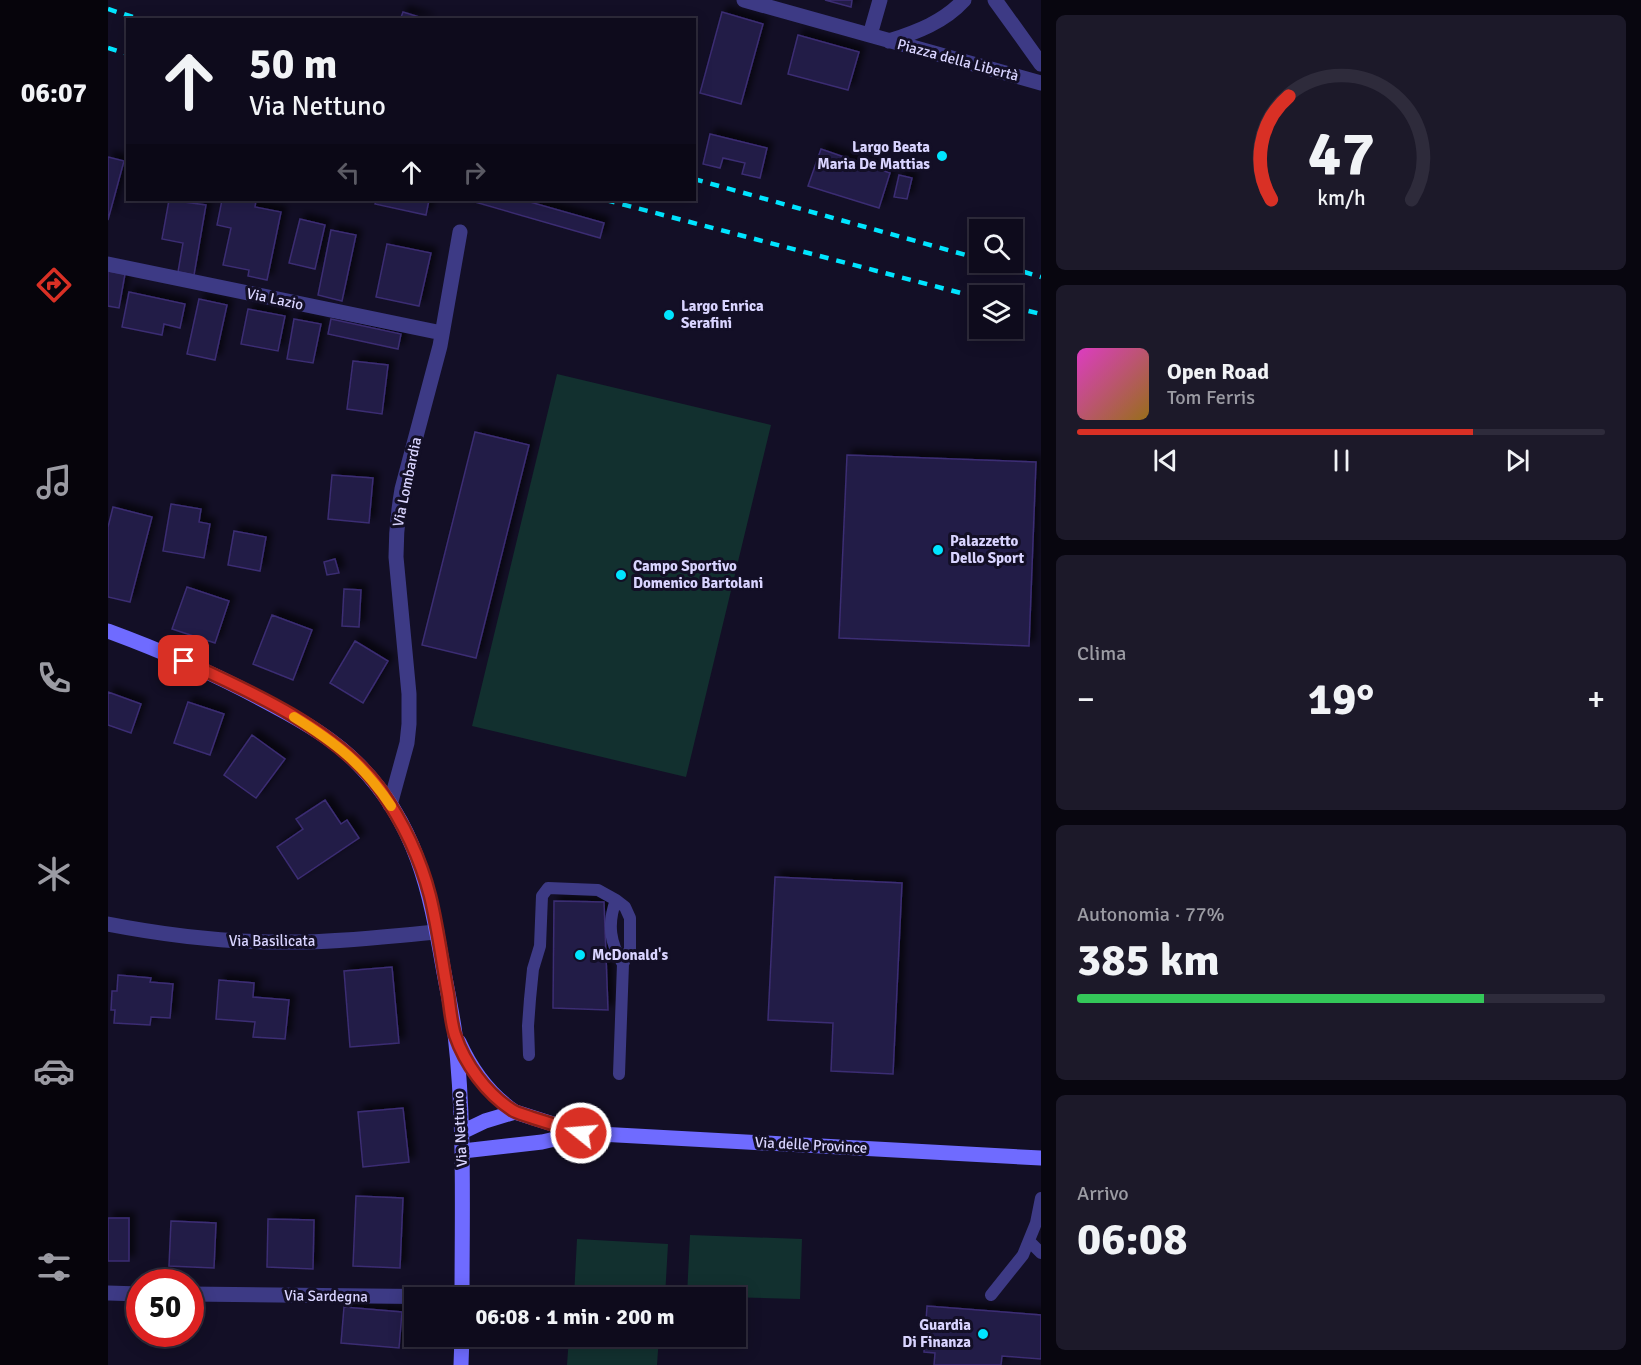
<!DOCTYPE html>
<html lang="it">
<meta charset="utf-8">
<style>
body{margin:0;font-family:Signika,sans-serif;background:#1c1929;color:#f1f3f6;height:100vh;display:flex;flex-direction:column;font-size:22px;white-space:nowrap}
*{box-sizing:border-box;margin:0}
p{font-size:20px;color:#9b9ba3}
.icon{flex:none;width:33px;height:33px;fill:none;stroke:currentColor;stroke-width:2;stroke-linecap:round;stroke-linejoin:round}
.map{position:relative;flex:1;overflow:hidden}
.side{display:flex;flex-direction:column;gap:15px;padding:15px;background:#08060f;width:600px}
.side>*{flex:none}
.top-card{position:absolute;left:18px;top:18px;width:570px;height:183px;border-radius:0px;box-shadow:0 3px 15px #0003,0 0 0 2px #2e2b3b;background:#0e0b1c;color:#f1f3f6;overflow:hidden}
.controls{position:absolute;left:861px;top:219px;display:grid;gap:12px}
.controls a{display:grid;place-items:center;width:54px;height:54px;border-radius:0px;background:#0e0b1c;box-shadow:0 3px 15px #0003,0 0 0 2px #2e2b3b;font-size:30px}
.speed{position:absolute;left:18px;top:1269px;display:flex;gap:12px;font-size:30px;font-weight:700;text-align:center}
.speed>*{display:grid;place-content:center;width:78px;height:78px;border-radius:50%;background:#0e0b1c;box-shadow:0 3px 15px #0003,0 0 0 2px #2e2b3b;line-height:1}
.speed .limit{border:9px solid #d22;background:#fff;color:#111}
.pin{position:absolute;display:grid;place-items:center;width:51px;height:51px;color:#fff;margin:-26px;border-radius:12px;box-shadow:0 3px 9px #0006}
.me{position:absolute;width:66px;margin:-33px;rotate:287deg;stroke-linejoin:round;filter:drop-shadow(0 0 4px #0008)}
.turn{display:flex;align-items:center;gap:21px;height:126px;padding:0 24px;font-size:27px}
.turn .icon{width:78px;height:78px;stroke-width:2.5}
.turn b{display:block;font-size:42px;line-height:51px}
.lanes{display:flex;align-items:center;height:57px;padding:0 24px;background:#0003;justify-content:center;gap:30px;direction:ltr}
.lanes .off{opacity:.35}
.big{font-size:45px;font-weight:700;line-height:1.1}
.side .widget{flex:1;display:flex;flex-direction:column;justify-content:center;gap:9px;min-width:0;padding:0 21px;border-radius:9px;background:#1c1929}
.side .dial{align-items:center;gap:0}
.dial svg{height:156px;overflow:visible;fill:none;stroke:#2e2b3b;stroke-width:7;stroke-linecap:round;text-anchor:middle}
.dial text{fill:#f1f3f6;stroke:none}
.song{display:flex;align-items:center;gap:18px}
.cover{width:72px;height:72px;border-radius:9px;background:linear-gradient(135deg,hsl(310 70% 55%),hsl(40 70% 35%))}
.played{height:6px;border-radius:3px;background:linear-gradient(90deg,#d93025 75%,#2e2b3b 75%)}
.keys{display:flex;justify-content:space-around;direction:ltr}
.heat{display:flex;justify-content:space-between;align-items:center;font-size:33px;direction:ltr}
.charge{height:9px;border-radius:4px;background:linear-gradient(90deg,#34c759 77%,#2e2b3b 0)}
.trip{position:absolute;left:296px;top:1287px;width:342px;height:60px;border-radius:0px;background:#0e0b1c;box-shadow:0 3px 15px #0003,0 0 0 2px #2e2b3b;font-weight:700;line-height:60px;text-align:center}
main{display:flex;flex:1;min-height:0}
.dock{display:flex;flex-direction:column;width:108px;justify-content:space-around;align-items:center;background:#06040b;color:#9b9ba3}
.dock .icon{width:42px;height:42px}
.dock .selected{color:#d93025}
.dock b{font-size:27px;color:#f1f3f6}
.map>svg:first-child{display:block}
.green{fill:#12302f}
.building{fill:#241b47;stroke:#3b2d73;stroke-width:1.5;filter:url(#shadow)}
.lines{fill:none;stroke-linecap:round;stroke-linejoin:round}
.lane{stroke:#3d3a85;stroke-width:12}
.street{stroke:#3d3a85;stroke-width:15}
.secondary{stroke:#6f6bff;stroke-width:15}
.rail{stroke:#00e5ff;stroke-width:4.5;stroke-dasharray:9 8;stroke-linecap:butt}
.route-casing{stroke:#8d1f18;stroke-width:15}
.route{stroke:#d93025;stroke-width:10}
.slow{stroke:#f59e0b;stroke-width:10}
.poi-dot{fill:#00e5ff;stroke:#130f26;stroke-width:2}
.labels{text-anchor:middle;dominant-baseline:central;stroke-width:6;stroke-linejoin:round;paint-order:stroke}
.street-label{font-size:15px;fill:#d9d4ff;stroke:#130f26}
.poi-label{font-size:15px;font-weight:bold;fill:#d9d4ff;stroke:#130f26;text-anchor:start}
</style>
<main>
<nav class="dock">
<b>06:07</b>
<svg class="icon selected" aria-label="directions" viewBox="0 0 24 24"><path d="M12 3l9 9-9 9-9-9zM9 14v-3h6M13 9l2 2-2 2"/></svg>
<svg class="icon" aria-label="music" viewBox="0 0 24 24"><path d="M9 18V5l10-2v13"/><circle cx="6" cy="18" r="3"/><circle cx="16" cy="16" r="3"/></svg>
<svg class="icon" aria-label="phone" viewBox="0 0 24 24"><path d="M5 4h4l2 5-3 2q2 4 5 5l2-3 5 2v4C11 20 4 13 5 4z"/></svg>
<svg class="icon" aria-label="climate" viewBox="0 0 24 24"><path d="M12 3v18M4 7l16 10M4 17L20 7"/></svg>
<svg class="icon" aria-label="car" viewBox="0 0 24 24"><path d="M5 17H2v-5l4-1 3-4h7l3 4 3 1v5h-3M9 17h6M6 11h13"/><circle cx="7" cy="17" r="2"/><circle cx="17" cy="17" r="2"/></svg>
<svg class="icon" aria-label="filters" viewBox="0 0 24 24"><path d="M4 7h16M4 17h16"/><circle cx="9" cy="7" r="2"/><circle cx="15" cy="17" r="2"/></svg>
</nav>
<div class="map">
<svg width="933" height="1365" viewBox="0 0 933 1365">
<defs>
<filter id="shadow"><feDropShadow dx="5.5" dy="-5.5" stdDeviation="3" flood-color="#0009"/></filter>
</defs>
<rect width="100%" height="100%" fill="#130f26"/>
<path class="green" d="M449,374L663,425L578,777L364,726Z
M582,1235L694,1239L692,1299L579,1296Z
M469,1239L560,1244L557,1297H466Z
M539,1336L551,1337L549,1365H459L461,1337Z"/>
<path class="building" d="M717,0H744L743,7Z
M295,12L321,20H292Z
M614,12L655,24L633,104L592,93Z
M690,35L751,52L740,90L680,74Z
M602,134L659,148L652,178L634,174L637,163L615,158L612,168L595,164Z
M713,149L782,173L771,208L700,186Z
M0,157L16,161L0,220Z
M791,175L804,178L799,199L786,197Z
M61,200L98,205L86,275L70,272L75,243L54,239Z
M114,200H148L147,207L173,212L159,280L140,276L141,270L115,265L123,228L109,225Z
M268,200H321L318,215L267,204Z
M360,200H415L496,223L492,238Z
M192,219L217,225L207,269L181,263Z
M223,230L248,235L234,301L210,295Z
M279,244L323,253L311,306L268,297Z
M0,271L17,274L11,308L0,306Z
M21,292L77,304L72,328L56,324L54,335L14,327Z
M91,299L119,305L107,360L79,354Z
M140,309L177,316L170,351L133,344Z
M186,319L213,324L205,363L179,359Z
M223,319L293,334L290,349L220,334Z
M245,361L280,365L274,414L239,409Z
M367,432L421,445L368,658L314,645Z
M739,455L928,462L921,646L731,638Z
M224,475L265,478L261,523L220,519Z
M63,504L93,509L91,522L102,524L96,558L55,551Z
M5,507L44,517L22,602L0,597V527Z
M126,531L158,537L152,571L120,565Z
M227,559L231,573L219,575L216,562Z
M79,587L121,601L107,643L64,629Z
M236,589L253,590L251,627L234,626Z
M164,615L204,630L185,680L145,664Z
M247,641L280,661L255,703L222,683Z
M0,692L33,704L23,733L0,725Z
M80,702L116,714L102,755L66,743Z
M144,735L177,759L148,798L116,775Z
M217,800L233,824L239,820L251,838L190,879L169,847L195,829L188,819Z
M667,877L794,883L785,1074L723,1071L725,1023L660,1020Z
M446,901L496,902L500,1010L445,1008Z
M284,967L291,1043L242,1047L236,971Z
M10,975L43,978L42,982L65,984L62,1018L43,1017L42,1025L6,1023L7,1010H3L4,991H9Z
M111,980L146,983L145,997L181,1000L177,1039L145,1037L147,1022L108,1019Z
M295,1108L301,1162L255,1167L250,1112Z
M248,1196L295,1198L292,1268L245,1266Z
M0,1218H21V1261H0Z
M160,1219L206,1220L205,1269L159,1267Z
M63,1221L108,1223L106,1268L61,1266Z
M819,1306L933,1315V1359L894,1356L893,1365H826L827,1353L816,1352Z
M236,1307L294,1312L291,1348L233,1343Z"/>
<g class="lines">
<path class="lane" d="M508,900L517,907L522,918V949L515,964
M421,1055L420,1026L422,999L425,969L432,946L434,896L440,888L490,890L508,900C499,924 502,943 515,964L511,1074
M921,1241L933,1253
M883,1295L915,1255L928,1223L933,1198"/>
<path class="street" d="M636,0L933,83
M887,0L933,64
M762,35L772,0
M781,41C809,32 836,22 856,0
M0,264L334,333
M282,805L299,743L301,724V694L288,557C288,534 290,512 294,489L332,346L352,232
M0,924C62,936 124,943 187,942C234,942 282,936 329,932
M0,1293L32,1294
M82,1294L354,1297"/>
<path class="secondary" d="M0,631C57,652 112,676 166,706C196,722 227,740 251,765C308,823 322,891 335,967C339,989 344,1012 347,1034C357,1121 354,1210 354,1298
M351,1042C364,1071 381,1094 407,1112L473,1133L933,1158
M354,1132L377,1121L407,1112
M355,1151L434,1142L473,1133
M353,1365L354,1336"/>
<path class="rail" d="M0,9L34,20
M0,48L20,54
M586,179L872,259
M498,200L872,298
M883,262L933,277
M904,307L933,314"/>
</g>
<g class="lines">
<g class="route-casing">
<path id="route" d="M76,661C142,691 229,730 272,789C295,822 312,857 322,896C330,928 334,962 340,994C342,1007 343,1022 347,1035C357,1064 378,1093 404,1110C410,1114 418,1115 425,1118C441,1123 457,1128 473,1133"/>
</g>
<use href="#route" class="route"/>
<path class="slow" d="M186,717C228,743 255,764 283,806"/>
</g>
<g class="poi-dot">
<circle cx="834" cy="156" r="6"/>
<circle cx="561" cy="315" r="6"/>
<circle cx="830" cy="550" r="6"/>
<circle cx="513" cy="575" r="6"/>
<circle cx="472" cy="955" r="6"/>
<circle cx="875" cy="1334" r="6"/>
</g>
<g class="labels">
<g class="street-label">
<text transform="translate(850 60) rotate(15)">Piazza della Libertà</text>
<text transform="translate(167 299) rotate(12)">Via Lazio</text>
<text transform="translate(299 482) rotate(-78)">Via Lombardia</text>
<text x="164" y="941">Via Basilicata</text>
<text transform="translate(352 1129) rotate(-93)">Via Nettuno</text>
<text transform="translate(703 1145) rotate(3)">Via delle Province</text>
<text transform="translate(218 1296) rotate(1)">Via Sardegna</text>
</g>
<g class="poi-label">
<text x="822" y="147" text-anchor="end">Largo Beata<tspan x="822" dy="17">Maria De Mattias</tspan></text>
<text x="573" y="306">Largo Enrica<tspan x="573" dy="17">Serafini</tspan></text>
<text x="842" y="541">Palazzetto<tspan x="842" dy="17">Dello Sport</tspan></text>
<text x="525" y="566">Campo Sportivo<tspan x="525" dy="17">Domenico Bartolani</tspan></text>
<text x="484" y="955">McDonald's</text>
<text x="863" y="1325" text-anchor="end">Guardia<tspan x="863" dy="17">Di Finanza</tspan></text>
</g>
</g>
</svg>
<div class="controls">
<a><svg class="icon" aria-label="search" viewBox="0 0 24 24"><circle cx="10" cy="10" r="6"/><path d="M15 15l6 6"/></svg></a>
<a><svg class="icon" aria-label="layers" viewBox="0 0 24 24"><path d="M12 4l9 5-9 5-9-5zM3 14l9 5 9-5"/></svg></a>
</div>
<div class="speed"><div class="limit">50</div></div>
<div class="pin" style="left:76px;top:661px;background:#d93025"><svg class="icon" aria-label="arrive" viewBox="0 0 24 24"><path d="M6 21V4h12l-3 4 3 4H6"/></svg></div>
<svg class="me" style="left:473px;top:1133px" viewBox="-20 -20 40 40"><circle r="17" fill="#d93025" stroke="#fff" stroke-width="3"/><path d="M0-11L8 9 0 5-8 9z" fill="#fff"/></svg>
<div class="trip">06:08 · 1 min · 200 m</div>
<div class="top-card">
<div class="turn"><svg class="icon" aria-label="ahead" viewBox="0 0 24 24"><path d="M12 20V5M6 11l6-6 6 6"/></svg><div><b>50 m</b>Via Nettuno</div></div>
<div class="lanes"><svg class="icon off" aria-label="left" viewBox="0 0 24 24"><path d="M17 20v-9H6M10 6l-5 5 5 5"/></svg><svg class="icon" aria-label="ahead" viewBox="0 0 24 24"><path d="M12 20V5M6 11l6-6 6 6"/></svg><svg class="icon off" aria-label="right" viewBox="0 0 24 24"><path d="M7 20v-9h11M14 6l5 5-5 5"/></svg></div>
</div>
</div>
<section class="side">
<div class="widget dial"><svg viewBox="0 0 100 80">
<path d="M14 69A42 42 0 1 1 86 69"/>
<path d="M14 69A42 42 0 0 1 23 16" stroke="#d93025"/>
<text x="50" y="56" font-size="32" font-weight="700">47</text>
<text x="50" y="72" font-size="11">km/h</text>
</svg></div>
<div class="widget">
<div class="song"><i class="cover"></i><div><b>Open Road</b><p>Tom Ferris</p></div></div>
<div class="played"></div>
<div class="keys"><svg class="icon" aria-label="previous" viewBox="0 0 24 24"><path d="M18 5L8 12l10 7zM5 5v14"/></svg><svg class="icon" aria-label="pause" viewBox="0 0 24 24"><path d="M8 5v14M16 5v14"/></svg><svg class="icon" aria-label="next" viewBox="0 0 24 24"><path d="M6 5l10 7-10 7zM19 5v14"/></svg></div>
</div>
<div class="widget"><p>Clima</p>
<div class="heat"><a>−</a><b class="big">19°</b><a>+</a></div>
</div>
<div class="widget"><p>Autonomia · 77%</p><b class="big">385 km</b><div class="charge"></div></div>
<div class="widget"><p>Arrivo</p><b class="big">06:08</b></div>
</section>
</main>
